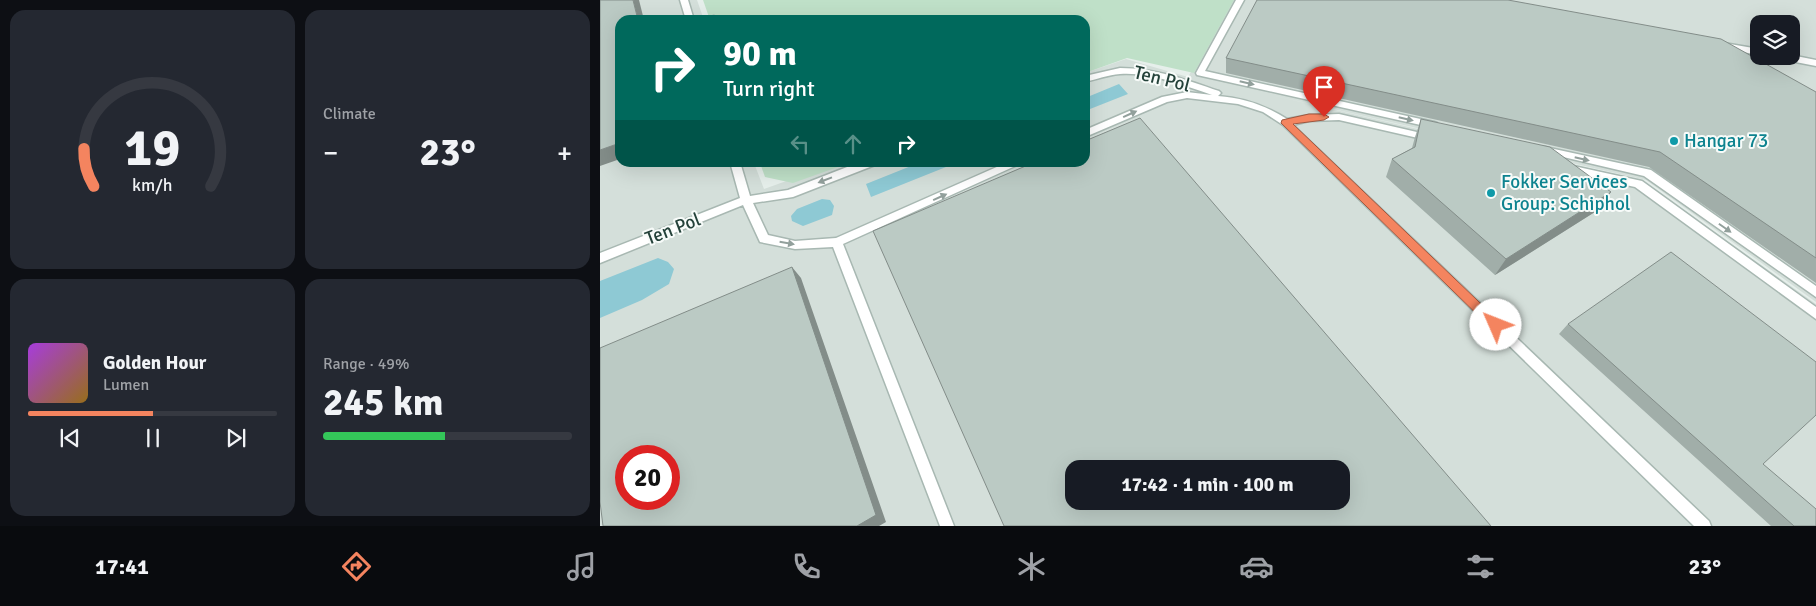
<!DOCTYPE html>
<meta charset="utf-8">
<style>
body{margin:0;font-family:Signika,sans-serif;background:#242831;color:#f1f3f6;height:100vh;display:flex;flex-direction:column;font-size:19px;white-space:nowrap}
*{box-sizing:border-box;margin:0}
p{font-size:16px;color:#9ea1a6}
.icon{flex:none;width:28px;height:28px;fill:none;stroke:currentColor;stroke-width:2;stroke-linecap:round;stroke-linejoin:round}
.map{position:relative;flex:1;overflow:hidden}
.side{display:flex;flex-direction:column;gap:10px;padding:10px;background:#0d0f14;width:600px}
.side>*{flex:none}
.banner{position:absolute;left:15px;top:15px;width:475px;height:152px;border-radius:15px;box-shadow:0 5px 20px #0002;background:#00695c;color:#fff;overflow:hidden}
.controls{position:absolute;left:1150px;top:15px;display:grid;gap:10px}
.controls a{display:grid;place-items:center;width:50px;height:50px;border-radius:10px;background:#171b24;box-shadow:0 5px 20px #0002;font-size:25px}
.speed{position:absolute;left:15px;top:445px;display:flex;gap:10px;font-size:25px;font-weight:700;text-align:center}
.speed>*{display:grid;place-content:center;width:65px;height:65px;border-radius:50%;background:#171b24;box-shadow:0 5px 20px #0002;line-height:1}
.speed .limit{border:8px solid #d22;background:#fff;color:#111}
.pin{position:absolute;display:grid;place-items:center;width:42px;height:42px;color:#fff;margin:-51px -21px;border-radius:50% 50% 50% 0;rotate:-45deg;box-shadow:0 0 5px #0007}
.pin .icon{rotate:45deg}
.me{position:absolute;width:55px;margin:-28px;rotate:314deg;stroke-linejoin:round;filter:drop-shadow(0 0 4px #0008)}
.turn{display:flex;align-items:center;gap:18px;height:105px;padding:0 25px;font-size:22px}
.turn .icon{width:65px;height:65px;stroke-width:2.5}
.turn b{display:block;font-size:35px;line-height:42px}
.lanes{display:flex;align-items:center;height:48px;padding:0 25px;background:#0003;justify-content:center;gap:25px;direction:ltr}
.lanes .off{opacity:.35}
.big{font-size:38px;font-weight:700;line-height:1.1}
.side .card{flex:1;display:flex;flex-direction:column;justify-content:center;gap:8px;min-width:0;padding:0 18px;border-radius:15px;background:#242831}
.side .dial{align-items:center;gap:0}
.dial svg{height:130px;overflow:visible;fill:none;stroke:#363941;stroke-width:7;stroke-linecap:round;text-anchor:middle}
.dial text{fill:#f1f3f6;stroke:none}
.song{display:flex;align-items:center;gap:15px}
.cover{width:60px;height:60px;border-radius:8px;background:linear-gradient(135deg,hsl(280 70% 55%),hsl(40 70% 35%))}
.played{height:5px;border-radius:2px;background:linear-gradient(90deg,#f4845f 50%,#363941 50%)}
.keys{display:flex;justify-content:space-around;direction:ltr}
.heat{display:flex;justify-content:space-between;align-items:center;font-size:28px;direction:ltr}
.charge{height:8px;border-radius:4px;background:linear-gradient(90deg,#34c759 49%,#363941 0)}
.side .tiles{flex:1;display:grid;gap:10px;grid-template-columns:repeat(2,1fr)}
.trip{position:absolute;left:465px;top:460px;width:285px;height:50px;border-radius:15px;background:#171b24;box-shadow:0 5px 20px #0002;font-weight:700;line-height:50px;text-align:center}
.menu{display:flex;height:80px;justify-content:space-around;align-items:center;background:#090b0e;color:#9ea1a6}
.menu .icon{width:35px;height:35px}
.menu .on{color:#f4845f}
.menu b{font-size:22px;color:#f1f3f6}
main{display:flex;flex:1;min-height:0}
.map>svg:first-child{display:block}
.built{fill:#d4dfda;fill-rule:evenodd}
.green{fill:#bfe0c8}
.water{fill:#8ec9d4}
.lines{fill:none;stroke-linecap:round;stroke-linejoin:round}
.service-casing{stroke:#a8b8b2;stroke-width:3}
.service{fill:#fff;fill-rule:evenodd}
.wall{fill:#a1aea9}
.shaded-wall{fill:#838d89}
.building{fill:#bbcac4;stroke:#838d89;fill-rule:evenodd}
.oneway{fill:#92a09c}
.route{fill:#f4845f;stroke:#9f563e}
.culture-dot{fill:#0f9aa8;stroke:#f7fbf9;stroke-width:2}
.labels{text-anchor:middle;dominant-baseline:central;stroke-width:4;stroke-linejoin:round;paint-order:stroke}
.street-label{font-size:19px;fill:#24423a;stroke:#f7fbf9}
.culture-label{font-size:19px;fill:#0d838f;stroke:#f7fbf9;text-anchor:start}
</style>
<main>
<section class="side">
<div class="tiles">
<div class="card dial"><svg viewBox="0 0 100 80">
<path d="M14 69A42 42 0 1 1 86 69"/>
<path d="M14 69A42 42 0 0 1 8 46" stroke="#f4845f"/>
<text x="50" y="56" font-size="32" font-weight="700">19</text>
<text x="50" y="72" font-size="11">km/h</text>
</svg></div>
<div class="card"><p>Climate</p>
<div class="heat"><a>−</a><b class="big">23°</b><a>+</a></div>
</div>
<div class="card">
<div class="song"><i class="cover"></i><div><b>Golden Hour</b><p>Lumen</p></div></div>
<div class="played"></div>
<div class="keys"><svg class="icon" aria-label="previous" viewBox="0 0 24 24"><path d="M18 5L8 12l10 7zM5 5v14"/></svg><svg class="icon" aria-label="pause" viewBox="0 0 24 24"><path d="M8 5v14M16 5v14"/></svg><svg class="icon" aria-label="next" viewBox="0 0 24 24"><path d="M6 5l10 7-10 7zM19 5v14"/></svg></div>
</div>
<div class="card"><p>Range · 49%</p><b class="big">245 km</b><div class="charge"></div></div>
</div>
</section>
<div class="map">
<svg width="1216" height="526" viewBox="0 0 1216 526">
<rect width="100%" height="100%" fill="#e6efeb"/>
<path class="built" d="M0,0H97L104,20H20V162L154,163L164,189L237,163L485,162V73L526,59L588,77L632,0H1216V302L1046,180L662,93L1043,181L1216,304V526H0ZM1159,24H1191V56H1159ZM26,456H69V499H26ZM474,469H741V501H474Z"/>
<path class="green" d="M103,0H634L594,73L527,58L485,73V20H110Z
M160,163V162L249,163L193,183L165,177Z"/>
<path class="water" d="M519,84L528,94L485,111V98Z
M321,162L356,163L271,197L266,184Z
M222,199L230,200L234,206L232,215L203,226L192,221L191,216L197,209Z
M58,258L68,262L74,269L69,284L42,300L0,318V281Z"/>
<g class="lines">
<g class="service-casing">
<path id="service" d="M80,0H88L94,20H86Z
M636,0H644L605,71L834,122L837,123V127L834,128L597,75L596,73Z
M114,16L118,18L117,20H102Z
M1124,43L1159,49V55L1121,48L1120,46Z
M1191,55L1216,60V66L1180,59L1176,56Z
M520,68C555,68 586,80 619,91L621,93L618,96C644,98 665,105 687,119L709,115L739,114L834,136L836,138L831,141L739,120L709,121L693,125L1109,521L1111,526H1094L683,125L663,112L638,104L587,98L567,102L485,137V130L562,97L587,92L612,95C582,85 551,72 520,74C508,75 497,79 485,82V76Z
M945,147L1051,170L1216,286V297L1044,176L942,152L940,150L942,148Z
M130,162H140L150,196L188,190L260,162H276L275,165L193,197L153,203L168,235L195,241L236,238L408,162H424L243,244L354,526H340L233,247L195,249L160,242L143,205L0,263V253L140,198Z
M969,165L1042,181L1216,307V319L1035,187L965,172L964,169L965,166Z"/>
</g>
<use href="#service" class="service"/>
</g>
<path class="wall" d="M626,58L1216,92V283L1049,167L626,73Z
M821,119L998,210L895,275L786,177L792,159L812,148L815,137Z
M968,324L1163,464L1216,526H1171L959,334Z"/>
<path class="shaded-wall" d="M33,0H39L44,20H38Z
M20,143V159L0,166V150Z
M1011,192L998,210L895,275L906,259Z
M192,267L201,278L286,522L279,526H257Z"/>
<path class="building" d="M0,0H33L38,20H20V143L0,150Z
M657,0H908L1121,39L1216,92V258L1060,152L626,58Z
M540,118L891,526H404L273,231L435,162H485V141ZM474,469H741V501H474Z
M821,119L950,147L1011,192L906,259L792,159L815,147Z
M1071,252L1216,362V415L1163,464L1216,509V526H1194L968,324Z
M192,267L276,515L257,526H3L0,502V348ZM26,456H69V499H26Z"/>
<defs><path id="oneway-solid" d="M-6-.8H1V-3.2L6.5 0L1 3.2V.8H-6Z" transform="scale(1.25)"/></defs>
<g class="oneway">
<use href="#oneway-solid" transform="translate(647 83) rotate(13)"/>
<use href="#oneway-solid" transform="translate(530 114) rotate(-24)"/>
<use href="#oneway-solid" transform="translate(806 119) rotate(13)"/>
<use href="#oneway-solid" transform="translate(982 159) rotate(13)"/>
<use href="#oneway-solid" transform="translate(225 180) rotate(159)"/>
<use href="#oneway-solid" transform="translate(340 197) rotate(-24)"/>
<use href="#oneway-solid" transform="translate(1125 228) rotate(35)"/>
<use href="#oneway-solid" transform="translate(187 243) rotate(10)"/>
</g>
<path class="route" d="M709,114H724L729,117L724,120L693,124L900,322L902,325L900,329L896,331L892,329L681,123L682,120Z"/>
<g class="culture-dot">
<circle cx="1074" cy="141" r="5"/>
<circle cx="891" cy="193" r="5"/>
</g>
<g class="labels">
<g class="street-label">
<text transform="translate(562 79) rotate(14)">Ten Pol</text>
<text transform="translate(73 229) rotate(-21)">Ten Pol</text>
</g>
<g class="culture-label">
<text x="1084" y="141">Hangar 73</text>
<text x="901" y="182">Fokker Services<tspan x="901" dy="22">Group: Schiphol</tspan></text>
</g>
</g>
</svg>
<div class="controls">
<a><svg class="icon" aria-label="layers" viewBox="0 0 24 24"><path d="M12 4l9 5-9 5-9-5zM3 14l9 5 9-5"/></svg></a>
</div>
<div class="speed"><div class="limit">20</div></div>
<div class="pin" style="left:724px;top:117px;background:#d93025"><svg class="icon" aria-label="arrive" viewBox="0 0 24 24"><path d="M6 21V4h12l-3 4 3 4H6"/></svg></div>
<svg class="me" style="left:896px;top:325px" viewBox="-20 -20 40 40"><circle r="19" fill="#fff"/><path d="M0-13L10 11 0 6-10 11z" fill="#f4845f"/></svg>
<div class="trip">17:42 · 1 min · 100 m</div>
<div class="banner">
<div class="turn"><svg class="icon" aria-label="right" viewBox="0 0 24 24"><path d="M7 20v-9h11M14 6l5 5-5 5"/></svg><div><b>90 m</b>Turn right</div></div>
<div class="lanes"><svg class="icon off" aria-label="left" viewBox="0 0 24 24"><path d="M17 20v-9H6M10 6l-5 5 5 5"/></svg><svg class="icon off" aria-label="ahead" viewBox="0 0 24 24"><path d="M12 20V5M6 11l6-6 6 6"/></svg><svg class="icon" aria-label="right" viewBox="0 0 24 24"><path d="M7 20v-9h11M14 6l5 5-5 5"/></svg></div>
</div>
</div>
</main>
<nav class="menu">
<b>17:41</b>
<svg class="icon on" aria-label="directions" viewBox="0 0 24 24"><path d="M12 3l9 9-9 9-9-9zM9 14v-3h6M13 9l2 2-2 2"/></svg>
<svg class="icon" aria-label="music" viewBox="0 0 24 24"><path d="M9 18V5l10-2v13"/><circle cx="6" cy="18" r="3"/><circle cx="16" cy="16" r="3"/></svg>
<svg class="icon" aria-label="phone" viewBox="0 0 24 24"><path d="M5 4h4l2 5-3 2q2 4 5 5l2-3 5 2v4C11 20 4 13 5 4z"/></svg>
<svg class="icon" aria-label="climate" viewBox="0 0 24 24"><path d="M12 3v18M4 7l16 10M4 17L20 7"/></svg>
<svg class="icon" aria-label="car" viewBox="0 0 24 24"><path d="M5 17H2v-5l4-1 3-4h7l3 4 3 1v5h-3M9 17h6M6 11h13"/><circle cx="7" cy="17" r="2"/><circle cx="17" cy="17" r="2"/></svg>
<svg class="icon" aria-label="filters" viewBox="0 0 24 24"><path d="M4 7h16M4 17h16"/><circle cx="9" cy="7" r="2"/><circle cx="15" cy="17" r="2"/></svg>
<b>23°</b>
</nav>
